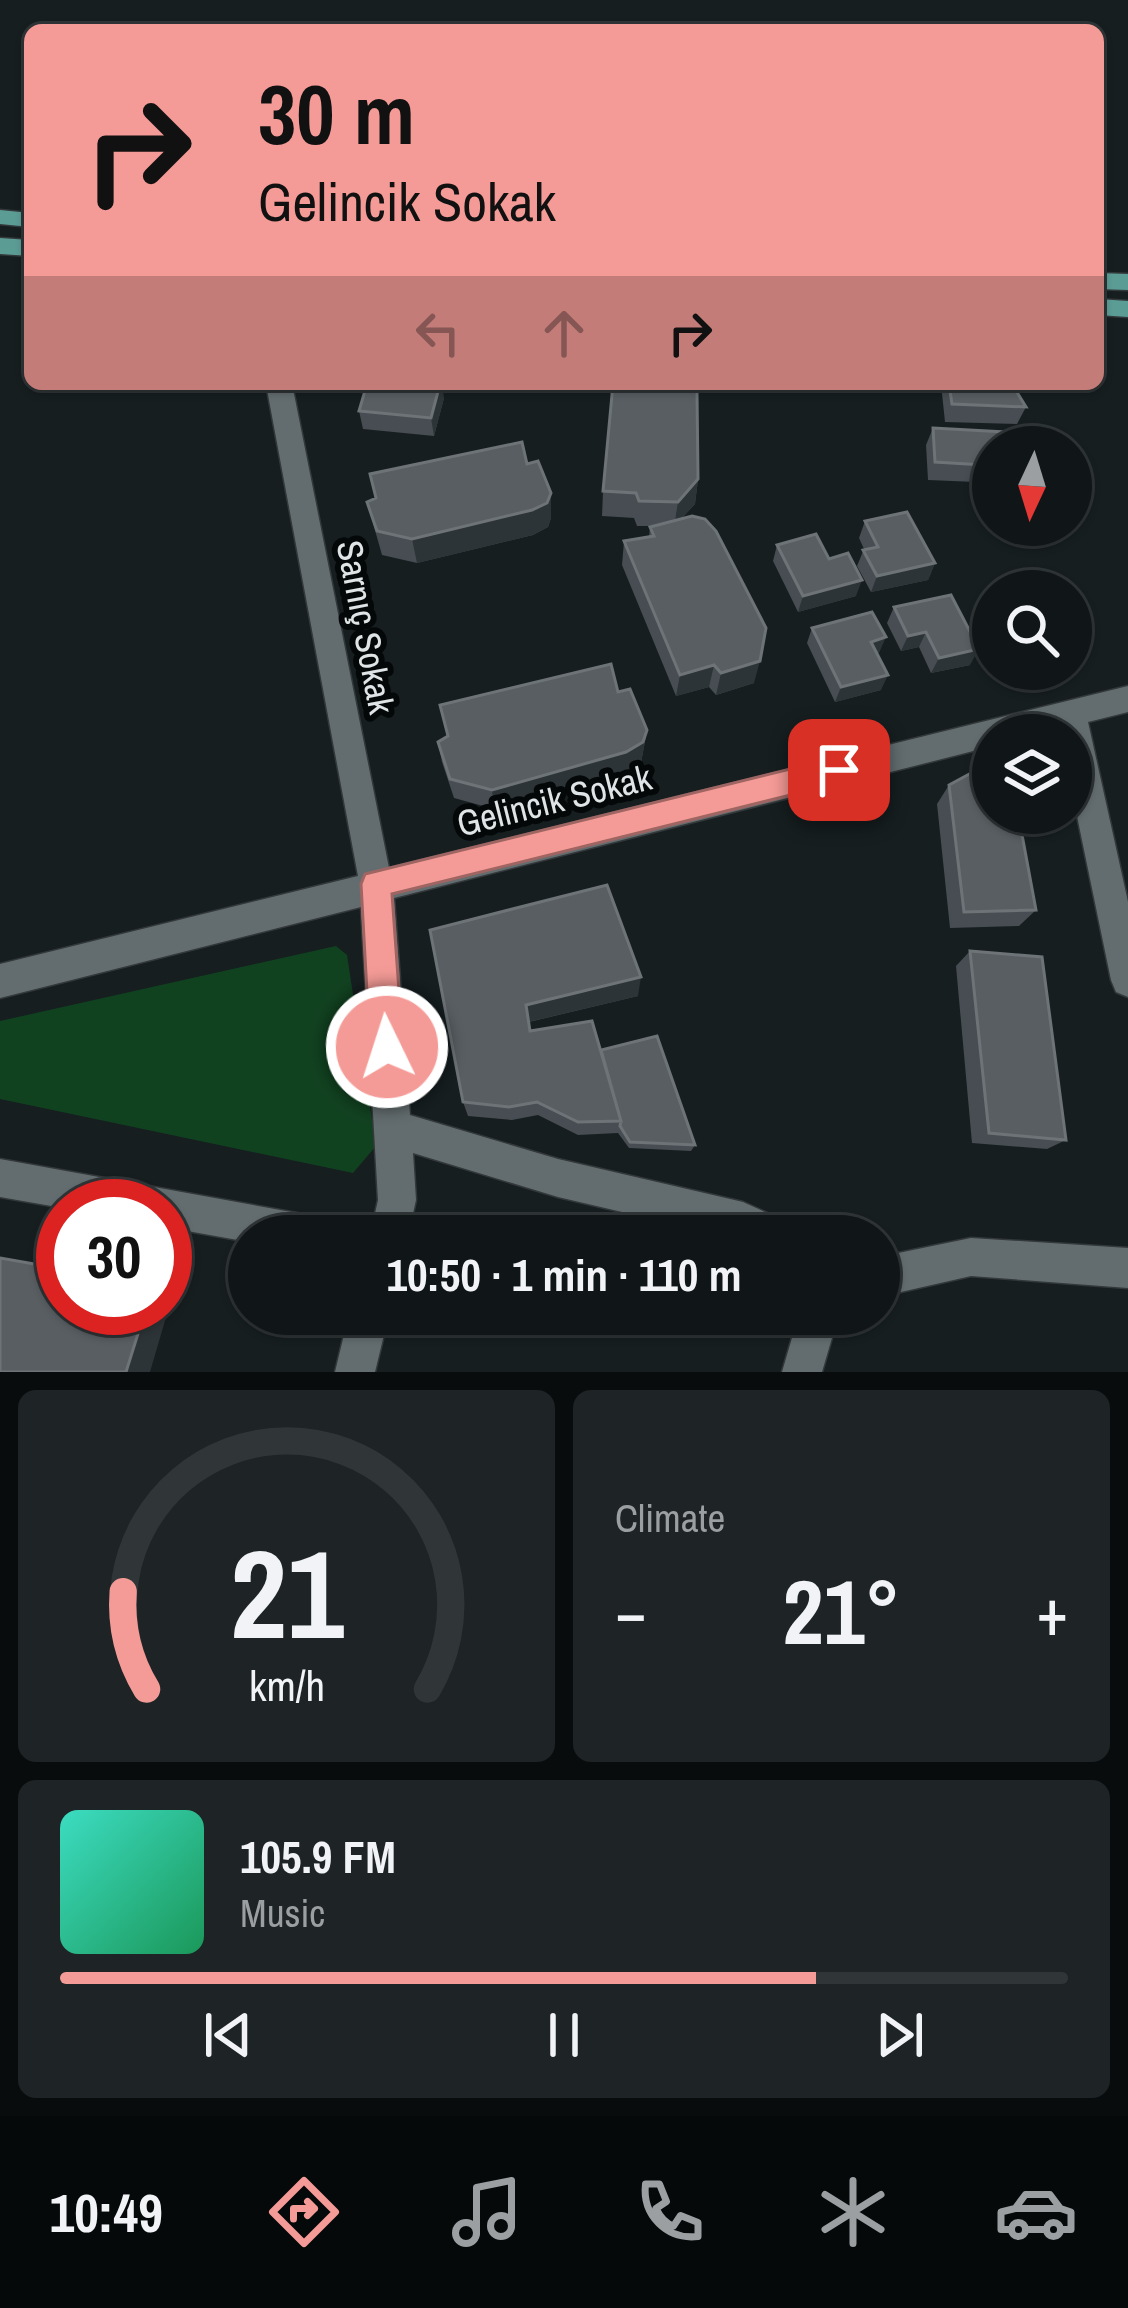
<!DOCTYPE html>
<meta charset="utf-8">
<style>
body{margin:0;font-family:"Archivo Narrow",sans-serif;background:#1e2325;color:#f1f3f6;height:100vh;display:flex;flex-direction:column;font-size:45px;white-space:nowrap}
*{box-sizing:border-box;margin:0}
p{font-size:39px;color:#9c9fa2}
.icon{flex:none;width:66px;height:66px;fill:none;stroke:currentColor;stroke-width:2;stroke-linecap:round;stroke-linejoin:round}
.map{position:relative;height:1372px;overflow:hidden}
.panel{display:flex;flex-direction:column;gap:18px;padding:18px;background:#090c0d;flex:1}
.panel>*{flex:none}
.guide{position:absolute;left:24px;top:24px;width:1080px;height:366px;border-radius:18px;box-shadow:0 3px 9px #0004,0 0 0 3px #303537;background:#f59b97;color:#111;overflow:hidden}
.needle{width:78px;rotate:184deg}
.buttons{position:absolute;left:972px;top:426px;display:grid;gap:24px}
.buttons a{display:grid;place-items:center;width:120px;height:120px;border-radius:50%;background:#101618;box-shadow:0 3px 9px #0004,0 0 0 3px #303537;font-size:60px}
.speed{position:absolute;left:36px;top:1179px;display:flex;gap:24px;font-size:60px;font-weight:700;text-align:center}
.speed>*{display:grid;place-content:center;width:156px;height:156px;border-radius:50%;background:#101618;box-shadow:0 3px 9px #0004,0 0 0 3px #303537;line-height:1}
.speed .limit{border:18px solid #d22;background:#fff;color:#111}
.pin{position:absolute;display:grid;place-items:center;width:102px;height:102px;color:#fff;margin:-51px;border-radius:24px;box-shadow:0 6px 18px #0006}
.me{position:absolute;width:132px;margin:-66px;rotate:356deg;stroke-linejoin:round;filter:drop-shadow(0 0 9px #0008)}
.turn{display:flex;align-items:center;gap:42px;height:252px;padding:0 36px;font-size:54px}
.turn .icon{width:156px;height:156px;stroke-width:2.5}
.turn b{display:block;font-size:84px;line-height:102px}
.lanes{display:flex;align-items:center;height:114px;padding:0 36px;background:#0003;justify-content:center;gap:60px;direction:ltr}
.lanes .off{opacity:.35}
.big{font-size:90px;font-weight:700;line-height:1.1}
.panel .widget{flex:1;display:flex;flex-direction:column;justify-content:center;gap:18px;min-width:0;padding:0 42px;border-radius:18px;background:#1e2325}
.panel .dial{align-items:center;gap:0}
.dial svg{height:312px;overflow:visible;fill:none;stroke:#303537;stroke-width:7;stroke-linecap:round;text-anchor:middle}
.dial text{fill:#f1f3f6;stroke:none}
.song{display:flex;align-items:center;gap:36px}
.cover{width:144px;height:144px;border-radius:18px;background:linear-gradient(135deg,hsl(170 70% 55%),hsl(150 70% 35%))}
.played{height:12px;border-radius:6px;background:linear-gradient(90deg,#f59b97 75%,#303537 75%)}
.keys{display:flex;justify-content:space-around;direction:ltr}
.heat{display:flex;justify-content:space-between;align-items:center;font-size:66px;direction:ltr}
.panel .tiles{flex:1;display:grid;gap:18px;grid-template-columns:1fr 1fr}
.widget:last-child{grid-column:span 2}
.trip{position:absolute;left:228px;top:1215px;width:672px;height:120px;border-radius:60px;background:#101618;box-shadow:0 3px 9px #0004,0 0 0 3px #303537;font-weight:700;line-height:120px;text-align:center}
.dock{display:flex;height:192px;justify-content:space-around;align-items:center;background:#06090a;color:#9c9fa2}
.dock .icon{width:84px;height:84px}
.dock .selected{color:#f59b97}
.dock b{font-size:54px;color:#f1f3f6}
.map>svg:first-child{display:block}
.green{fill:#114220}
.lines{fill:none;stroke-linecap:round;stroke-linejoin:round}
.minor-casing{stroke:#33383a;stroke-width:3}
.major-casing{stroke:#33383a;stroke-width:3}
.minor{fill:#636d6f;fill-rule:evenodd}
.major{fill:#5b9c95;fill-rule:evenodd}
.wall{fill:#474d52}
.shaded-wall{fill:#2d3437}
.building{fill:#585e62;stroke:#6d7377;stroke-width:3}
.route{fill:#f59b97;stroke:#9f6562;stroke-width:3}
.labels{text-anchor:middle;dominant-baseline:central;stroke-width:12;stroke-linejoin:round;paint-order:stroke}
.street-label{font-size:36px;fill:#dfe4e6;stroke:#050808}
</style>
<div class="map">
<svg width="1128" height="1372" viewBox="0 0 1128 1372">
<rect width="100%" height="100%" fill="#161e20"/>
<path class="green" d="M336,946L347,955L376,1146L353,1173L0,1099V1021Z"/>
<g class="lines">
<g class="minor-casing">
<path id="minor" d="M266,384H292L389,868L1128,686V712L1088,722L1128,902V997L1116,992L1111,980L1071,787V735H1060L1059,729L1037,735H993V746L394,898L410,1115L558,1159L743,1202L787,1222L792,1236H725L558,1197L413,1153L416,1200L408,1236H370L378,1200L361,907L0,998V964L358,876Z
M0,1159L319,1217L333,1222L338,1236H249V1242L165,1227V1206L63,1208L0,1197Z
M971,1238L1128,1248V1288L971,1276L879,1297V1257Z
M349,1314H389L375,1372H335Z
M799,1314H839L822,1372H782Z"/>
</g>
<g class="major-casing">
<path id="major" d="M0,210L30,213V227L0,224Z
M0,238L30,240V256L0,254Z
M1098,273L1128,274V290L1098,289Z
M1098,299L1128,301V317L1098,315Z"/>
</g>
<use href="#minor" class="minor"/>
<use href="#major" class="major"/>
</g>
<path class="wall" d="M514,384H551L550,389L514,386Z
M941,384H1012L1026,407L1017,424L945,422Z
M444,398L434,436L363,429L359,411Z
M933,428L1005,432L976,482L928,480L926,445Z
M527,464L551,493V518L548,527L533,535L417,563L382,555L367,502L375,498L370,474Z
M698,479L695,504L681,519L754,683L716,695L709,687L676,696L622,565L624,541L649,537L650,527L655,526H637L634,518L602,516L603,491Z
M865,521L935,563L928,580L871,592L857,566L864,549L859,538Z
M777,545L829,559L856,596L798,612L773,561Z
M894,607L970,665L931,673L919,647L901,651L887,623Z
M812,628L879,653H877L881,690L835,702L807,643Z
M618,692L647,730L641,763L624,772L494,809L454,798L442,762L438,742L447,737L440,705Z
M949,785L1036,910L1019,926L950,928L937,804Z
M430,930L638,996L529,1022L530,1031L601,1050L695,1145L691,1151L629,1148L618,1133L578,1135L538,1115L512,1120L468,1116L463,1102Z
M970,951L1066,1140L1047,1149L972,1143L956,966Z"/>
<path class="shaded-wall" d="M440,384H442L444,398L434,436L431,418Z
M993,459V471L976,482L984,465Z
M698,479L695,504L674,527L678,502Z
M551,493V518L548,527L533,535L417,563L412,539Z
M935,563L928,580L871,592L877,576Z
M862,580L856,596L798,612L803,596Z
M926,632L919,647L901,651L908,636Z
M886,637L879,653L864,657L871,642Z
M979,649L970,665L931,673L939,658Z
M760,661L754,683L716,695L721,673Z
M714,665L709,687L676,696L680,675Z
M888,675L881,690L835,702L841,687Z
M647,730L641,763L624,772L494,809L492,790Z
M641,977L638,996L528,1022L526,1005Z
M165,1288L174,1290L150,1372H126L146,1308H165Z"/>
<path class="building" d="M367,384H440L431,418L359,411Z
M613,384H694L697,392L698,479L678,502L639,501L636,493L603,491Z
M949,384H1012L1026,407L952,404Z
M933,428L1005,432L1007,447H993V459L984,465L935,462Z
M522,442L527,464L538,461L551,493L547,503L532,510L412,539L377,531L367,502L376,498L370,474Z
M907,512L935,563L877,576L863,550L878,547L865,521Z
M692,516L705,519L716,531L766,628L760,661L721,673L714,665L680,675L624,541L654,536L650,527Z
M816,534L829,559L848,553L862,580L803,596L777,545Z
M951,595L979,649L939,658L926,632L908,636L894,607Z
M872,612L886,637L871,642L888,675L841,687L812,628Z
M611,664L618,692L630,689L647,730L643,742L626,752L492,790L450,779L438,742L448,736L440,705Z
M993,770V813H1018L1036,910L964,912L949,785L975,771Z
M607,885L641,977L526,1005L530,1031L592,1021L621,1121L578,1122L537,1102L509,1107L463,1102L430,930Z
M970,951L1042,957L1066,1140L989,1133Z
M657,1036L695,1145L630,1142L620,1126L621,1121L601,1050Z
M0,1258L63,1269V1308H146L126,1372H0Z"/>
<path class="route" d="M839,757L849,761L853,770L849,779L839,783L392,894L403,1047L398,1058L387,1063L375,1058L370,1047L361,884L365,874Z"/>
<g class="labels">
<g class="street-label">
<text transform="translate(366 627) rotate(79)">Sarnıç Sokak</text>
<text transform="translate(554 800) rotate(-14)">Gelincik Sokak</text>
</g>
</g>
</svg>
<div class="buttons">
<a><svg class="needle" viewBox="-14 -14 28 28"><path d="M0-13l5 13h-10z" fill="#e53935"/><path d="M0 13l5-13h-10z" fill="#9c9fa2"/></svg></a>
<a><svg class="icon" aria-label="search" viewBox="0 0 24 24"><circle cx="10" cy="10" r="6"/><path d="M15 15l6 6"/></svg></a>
<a><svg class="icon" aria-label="layers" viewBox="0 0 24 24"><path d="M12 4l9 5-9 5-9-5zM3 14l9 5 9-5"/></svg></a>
</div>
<div class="speed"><div class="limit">30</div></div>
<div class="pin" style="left:839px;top:770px;background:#d93025"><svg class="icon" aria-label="arrive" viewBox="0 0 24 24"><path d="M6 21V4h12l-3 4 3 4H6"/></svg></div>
<svg class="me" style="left:387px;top:1047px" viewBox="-20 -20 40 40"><circle r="17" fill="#f59b97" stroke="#fff" stroke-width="3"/><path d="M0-11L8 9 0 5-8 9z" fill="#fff"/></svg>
<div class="trip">10:50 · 1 min · 110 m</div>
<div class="guide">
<div class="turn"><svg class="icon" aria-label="right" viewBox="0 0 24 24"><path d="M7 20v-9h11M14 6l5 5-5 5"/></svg><div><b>30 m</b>Gelincik Sokak</div></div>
<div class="lanes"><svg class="icon off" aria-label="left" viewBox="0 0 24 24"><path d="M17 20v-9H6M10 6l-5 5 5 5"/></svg><svg class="icon off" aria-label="ahead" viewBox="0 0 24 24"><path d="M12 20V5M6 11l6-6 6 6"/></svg><svg class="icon" aria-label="right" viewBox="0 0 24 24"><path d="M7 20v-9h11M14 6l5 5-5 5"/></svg></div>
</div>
</div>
<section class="panel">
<div class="tiles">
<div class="widget dial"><svg viewBox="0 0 100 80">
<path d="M14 69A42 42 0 1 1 86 69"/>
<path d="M14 69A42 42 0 0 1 8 44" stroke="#f59b97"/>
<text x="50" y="56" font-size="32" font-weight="700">21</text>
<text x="50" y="72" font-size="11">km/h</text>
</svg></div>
<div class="widget"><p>Climate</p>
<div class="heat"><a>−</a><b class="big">21°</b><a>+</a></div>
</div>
<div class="widget">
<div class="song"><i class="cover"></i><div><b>105.9 FM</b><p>Music</p></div></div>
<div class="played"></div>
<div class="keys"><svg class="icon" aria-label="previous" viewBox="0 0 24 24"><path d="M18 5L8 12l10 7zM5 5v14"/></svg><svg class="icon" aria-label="pause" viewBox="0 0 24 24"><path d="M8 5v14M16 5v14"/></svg><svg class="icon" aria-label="next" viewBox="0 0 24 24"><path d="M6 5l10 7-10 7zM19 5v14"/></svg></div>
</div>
</div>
</section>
<nav class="dock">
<b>10:49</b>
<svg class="icon selected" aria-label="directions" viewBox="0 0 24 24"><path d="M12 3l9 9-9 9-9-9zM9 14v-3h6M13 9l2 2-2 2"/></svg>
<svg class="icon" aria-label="music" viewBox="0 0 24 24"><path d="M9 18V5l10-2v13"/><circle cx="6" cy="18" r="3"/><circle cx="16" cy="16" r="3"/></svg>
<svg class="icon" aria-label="phone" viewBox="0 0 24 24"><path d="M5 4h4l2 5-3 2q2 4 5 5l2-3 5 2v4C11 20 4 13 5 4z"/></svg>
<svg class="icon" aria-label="climate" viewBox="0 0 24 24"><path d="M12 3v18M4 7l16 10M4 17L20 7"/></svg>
<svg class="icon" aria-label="car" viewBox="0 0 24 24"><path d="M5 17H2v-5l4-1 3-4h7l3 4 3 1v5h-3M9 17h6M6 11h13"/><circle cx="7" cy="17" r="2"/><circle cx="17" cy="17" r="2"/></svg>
</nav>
